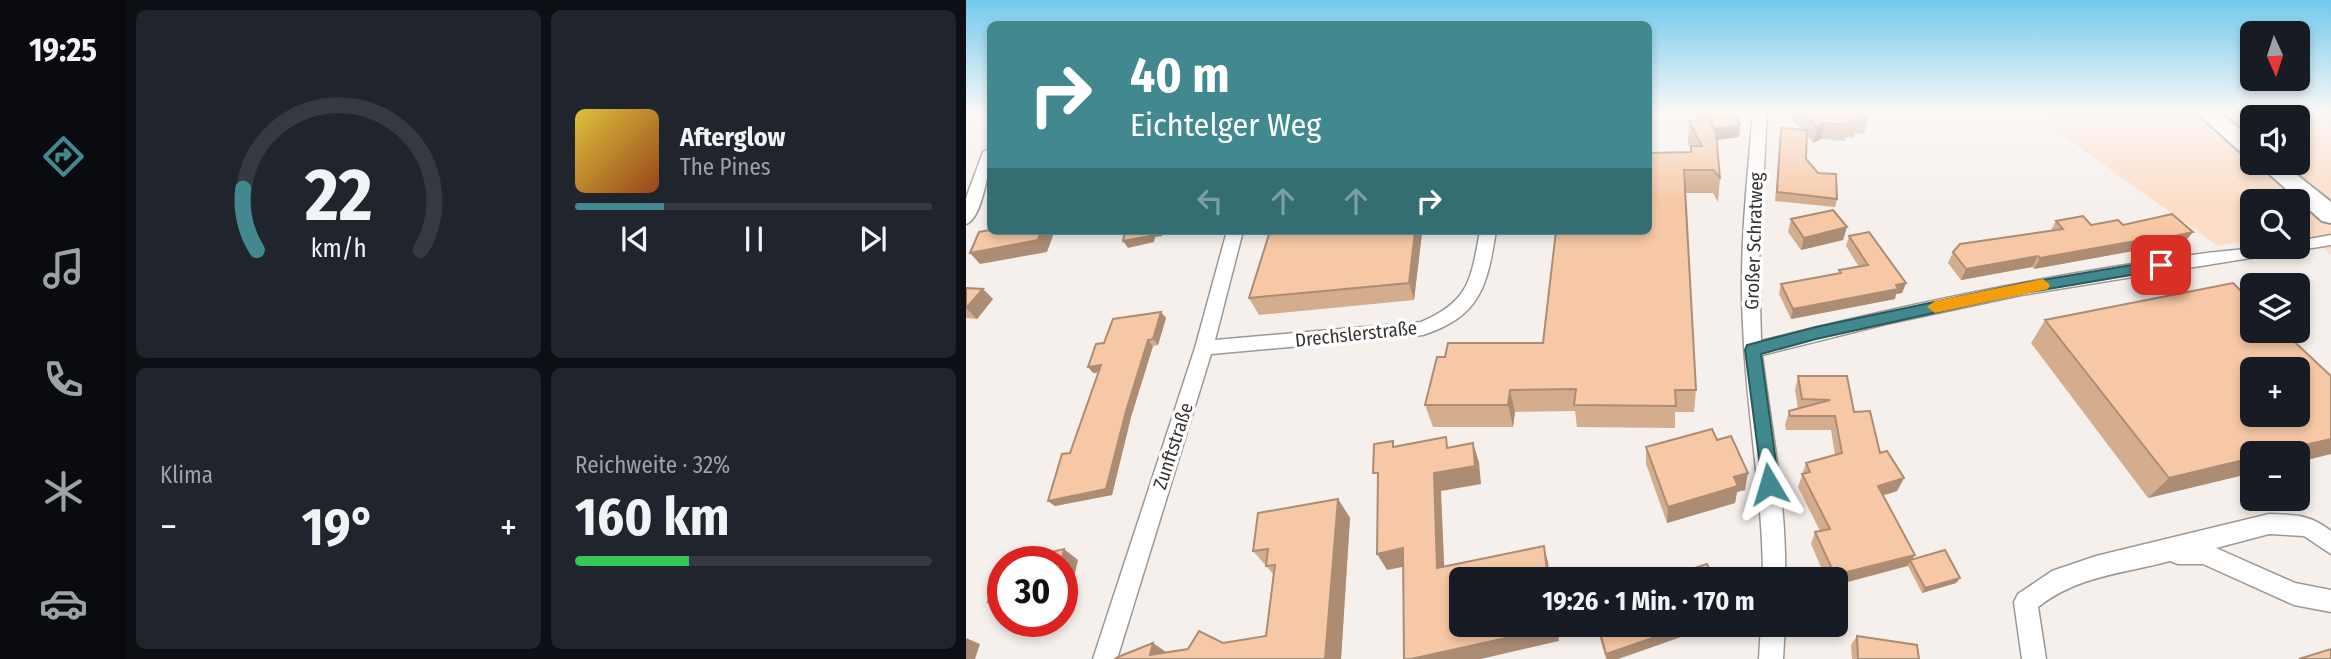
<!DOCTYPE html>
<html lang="de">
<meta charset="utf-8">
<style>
body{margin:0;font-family:"Fira Sans Condensed",sans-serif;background:#20242c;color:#f1f3f6;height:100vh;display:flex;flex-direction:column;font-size:26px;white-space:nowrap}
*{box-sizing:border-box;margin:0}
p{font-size:23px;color:#9ea1a6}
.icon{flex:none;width:38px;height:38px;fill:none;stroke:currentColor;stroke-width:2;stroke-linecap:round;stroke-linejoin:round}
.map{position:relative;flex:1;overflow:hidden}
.side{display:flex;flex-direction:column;gap:10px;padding:10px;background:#0d0f14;width:840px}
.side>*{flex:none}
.guide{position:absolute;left:21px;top:21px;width:665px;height:214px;border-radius:10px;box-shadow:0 4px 10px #0003;background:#41898f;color:#fff;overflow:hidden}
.needle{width:46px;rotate:177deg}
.tools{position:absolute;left:1274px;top:21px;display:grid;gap:14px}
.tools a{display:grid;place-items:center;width:70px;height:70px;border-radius:10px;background:#171b24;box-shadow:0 4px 10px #0003;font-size:35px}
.speed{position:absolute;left:21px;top:546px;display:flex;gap:14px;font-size:35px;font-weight:700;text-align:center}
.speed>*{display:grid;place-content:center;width:91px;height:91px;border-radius:50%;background:#171b24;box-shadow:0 4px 10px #0003;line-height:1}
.speed .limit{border:10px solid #d22;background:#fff;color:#111}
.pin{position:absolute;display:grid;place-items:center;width:60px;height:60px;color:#fff;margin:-30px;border-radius:14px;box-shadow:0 4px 10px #0006}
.me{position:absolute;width:77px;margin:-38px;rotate:353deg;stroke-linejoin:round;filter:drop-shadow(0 0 5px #0008)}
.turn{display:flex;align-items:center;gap:24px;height:147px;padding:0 28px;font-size:32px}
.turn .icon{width:91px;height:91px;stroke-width:2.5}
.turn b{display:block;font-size:49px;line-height:60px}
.lanes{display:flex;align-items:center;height:66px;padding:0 28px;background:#0003;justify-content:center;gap:35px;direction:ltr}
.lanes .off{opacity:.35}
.big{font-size:52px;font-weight:700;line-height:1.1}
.side .card{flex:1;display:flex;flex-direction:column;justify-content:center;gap:10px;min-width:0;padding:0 24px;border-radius:10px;background:#20242c}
.side .dial{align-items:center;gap:0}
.dial svg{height:182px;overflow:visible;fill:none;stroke:#363941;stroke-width:7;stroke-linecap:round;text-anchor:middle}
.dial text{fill:#f1f3f6;stroke:none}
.song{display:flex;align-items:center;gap:21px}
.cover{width:84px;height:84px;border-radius:10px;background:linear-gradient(135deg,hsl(50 70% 55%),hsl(20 70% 35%))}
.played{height:7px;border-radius:4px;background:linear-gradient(90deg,#41898f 25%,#363941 25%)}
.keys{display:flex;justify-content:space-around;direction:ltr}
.heat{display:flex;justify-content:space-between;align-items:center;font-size:38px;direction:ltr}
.charge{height:10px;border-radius:5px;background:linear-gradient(90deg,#34c759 32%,#363941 0)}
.side .tiles{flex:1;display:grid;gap:10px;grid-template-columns:repeat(2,1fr)}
.trip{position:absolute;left:483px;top:567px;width:399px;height:70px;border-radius:10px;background:#171b24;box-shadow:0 4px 10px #0003;font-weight:700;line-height:70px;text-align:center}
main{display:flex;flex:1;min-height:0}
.menu{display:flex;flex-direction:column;width:126px;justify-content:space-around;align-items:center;background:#090b0e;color:#9ea1a6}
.menu .icon{width:49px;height:49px}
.menu .on{color:#41898f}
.menu b{font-size:32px;color:#f1f3f6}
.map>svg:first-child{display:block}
.green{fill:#fcddc7;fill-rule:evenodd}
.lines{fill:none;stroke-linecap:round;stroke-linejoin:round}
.minor-casing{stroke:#9d9894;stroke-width:3}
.primary-casing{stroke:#9d9894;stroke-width:4}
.minor{fill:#fff;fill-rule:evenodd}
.primary{fill:#fff;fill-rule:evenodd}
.wall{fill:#d4ac8e}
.shaded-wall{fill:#ad8c74}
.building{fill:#f7c8a5;stroke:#ad8c74;stroke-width:2;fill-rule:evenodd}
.route{fill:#41898f;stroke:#2a595d;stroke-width:2}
.slow{fill:#f59e0b}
.labels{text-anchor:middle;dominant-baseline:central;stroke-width:7;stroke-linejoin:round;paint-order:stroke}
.street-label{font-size:19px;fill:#363332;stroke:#fff}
</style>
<main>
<nav class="menu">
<b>19:25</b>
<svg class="icon on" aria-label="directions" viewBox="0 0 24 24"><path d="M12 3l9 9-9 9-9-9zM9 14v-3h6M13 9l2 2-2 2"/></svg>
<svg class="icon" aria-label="music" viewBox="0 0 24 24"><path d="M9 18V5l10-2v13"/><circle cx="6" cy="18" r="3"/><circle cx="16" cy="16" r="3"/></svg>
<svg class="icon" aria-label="phone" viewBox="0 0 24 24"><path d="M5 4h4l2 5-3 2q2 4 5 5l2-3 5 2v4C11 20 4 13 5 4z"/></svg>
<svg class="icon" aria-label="climate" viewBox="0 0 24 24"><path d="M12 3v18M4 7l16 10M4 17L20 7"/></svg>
<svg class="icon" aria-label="car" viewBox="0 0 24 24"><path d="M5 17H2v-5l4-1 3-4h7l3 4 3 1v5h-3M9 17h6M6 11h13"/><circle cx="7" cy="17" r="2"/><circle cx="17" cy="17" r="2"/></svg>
</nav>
<section class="side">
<div class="tiles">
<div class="card dial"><svg viewBox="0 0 100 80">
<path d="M14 69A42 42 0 1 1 86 69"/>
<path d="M14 69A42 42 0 0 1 8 42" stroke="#41898f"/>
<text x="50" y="56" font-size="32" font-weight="700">22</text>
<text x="50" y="72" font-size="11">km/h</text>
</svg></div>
<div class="card">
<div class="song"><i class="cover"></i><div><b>Afterglow</b><p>The Pines</p></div></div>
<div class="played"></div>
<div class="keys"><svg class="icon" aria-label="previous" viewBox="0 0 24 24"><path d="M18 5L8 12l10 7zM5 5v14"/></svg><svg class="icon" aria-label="pause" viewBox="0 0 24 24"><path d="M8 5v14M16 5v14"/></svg><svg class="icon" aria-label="next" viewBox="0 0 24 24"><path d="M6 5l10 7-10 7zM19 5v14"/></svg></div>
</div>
<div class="card"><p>Klima</p>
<div class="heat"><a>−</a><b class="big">19°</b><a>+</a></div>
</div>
<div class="card"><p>Reichweite · 32%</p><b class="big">160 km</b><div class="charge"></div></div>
</div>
</section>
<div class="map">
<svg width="1365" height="659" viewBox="0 0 1365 659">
<rect width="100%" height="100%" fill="#f6f0ec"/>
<path class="green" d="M1069,112H1365V255L1338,230L1332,232V201H1286V240L1252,246L1113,147ZM1286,117H1332V163H1286Z"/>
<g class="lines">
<g class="minor-casing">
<path id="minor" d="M787,112H801L793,262L795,341C909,312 1024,287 1141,268C1204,258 1267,247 1332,247V241L1365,235V245L1055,295L920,324L796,355C805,429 821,504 819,579H797C797,494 780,410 777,325C773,254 781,183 787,112Z
M24,148C25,163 16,220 0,224V198L17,152Z
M261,231H277L249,340L455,322C504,301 505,279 514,231H530C521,286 515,316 457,335L245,354L151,659H127L229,348Z
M1303,514C1330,515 1343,514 1365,531V554L1338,536L1303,534L1250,548L1329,583L1365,590V612L1328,605L1237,564H1212L1204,561C1156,574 1113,575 1072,607L1080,659H1056L1048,602L1052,594L1086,571L1130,556Z
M795,625H819L817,659H793Z"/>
</g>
<g class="primary-casing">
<path id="primary" d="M1230,112H1253L1286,139V157L1278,155Z
M1291,163H1316L1365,202V223L1356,221Z"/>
</g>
<use href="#minor" class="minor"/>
<use href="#primary" class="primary"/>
</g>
<path class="wall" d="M729,112H767L773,137L751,140L754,179L752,202L747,193H719L730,390L728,412H709V428L611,427L609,411L549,412L547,427H467L459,405L479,357L577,343L682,231L725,152V150L722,144L723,121L733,120Z
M824,112H901L902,117L898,134L889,133L888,138L880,137L879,141L855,139L847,143L841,136L840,159L871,199L869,207L809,201L815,128L835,129L823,116Z
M1206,214L1218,243L1192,249L1189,247L1068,269L1066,267L995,280L982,263L987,252L1085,230L1090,221L1125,225H1157Z
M825,219L881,227L877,240L835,250L822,232Z
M456,233L448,300L293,315L283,298Z
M883,236L940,283L936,293L930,294L929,299L825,319L813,294L815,284L872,274L873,270L893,267L880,246Z
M0,288L17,289L27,299L11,319L0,318Z
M195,312L200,318L192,345L187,346L165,417L146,495L89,506L82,501L104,453L132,372L127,373L138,343Z
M1079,320L1365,376V454L1332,462V453H1286V473L1182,498L1065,343Z
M832,376L888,412L914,453L938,478L931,491L917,495L946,560L994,578L990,583L956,593L942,566L870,585V579H860L845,544L849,532L854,531L832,487L840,463L869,455L865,430H820L819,425L823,411L832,409L829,390Z
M751,440L779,490L771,492L769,503L701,523L680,464V447Z
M372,499L384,518L375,659L201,652L300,636L307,574L287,551Z
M630,625H749L652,659H640Z
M891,636L953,659H886L885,645Z"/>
<path class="shaded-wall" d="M859,123L855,139L847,143L851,127Z
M774,125L773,137L744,141L745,130Z
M881,227L877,240L835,250L838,238Z
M75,231H86L88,233L81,252L14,264L4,253Z
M184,231H198L196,236L189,237L188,242L162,248L157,241Z
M449,231H455L456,233L448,300L443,283Z
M1227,232L1218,243L1192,249L1200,238Z
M1197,236L1189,247L1068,269L1074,258Z
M1072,256L1066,267L995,280L1000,269Z
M940,283L936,293L930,294L929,299L825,319L827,309Z
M17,289L27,299L11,319L0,308Z
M195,312L200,318L192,345L187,339Z
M182,340L187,346L165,417L146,495L89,506L82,501L160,411Z
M135,365L140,371L127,373L122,367Z
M544,390L549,412L547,427L542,405Z
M1365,439V454L1332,462V453H1304Z
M507,443L513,462L515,484L475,491L479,584L471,568L468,473Z
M1286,458V473L1182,498L1203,478Z
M782,473L779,490L771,492L769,503L701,523L702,507L768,477Z
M938,478L931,491L906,499L912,486Z
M372,499L384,518L375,659H359Z
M578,546L582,562L584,579H582Z
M437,548L446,565L421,570L411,554Z
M98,549L112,560L104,596L96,598V562H95Z
M949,555L941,566L870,585V579H867L869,575Z
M994,578L990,583L956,593L959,588Z
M37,598V611L22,602Z
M591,625L593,641L515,659H445Z
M724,625H749L652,659H641L640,654Z
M0,638L14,644L9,659H0Z
M187,643L209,658L184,655Z"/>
<path class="building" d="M735,112H767L774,125L748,129L742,118L739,119Z
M837,112H901L902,117L891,116L892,122L882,121L883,125L859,123L851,127Z
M742,118L750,133L754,179L748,170H718L730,390H709L710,406L608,405L610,389L544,390L542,405H459L471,357H479L482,343H577L590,231H682V153L725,152V146H736L723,121Z
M815,128L841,130L840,159L852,173L870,174L871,199L811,192Z
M867,210L881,227L838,238L825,219Z
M1206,214L1227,232L1200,238L1197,236L1074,258L1072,256L1000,269L987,252L994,244L1097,229L1090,221L1117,216L1125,225L1152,220L1157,225Z
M24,230V231H75L72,240L4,253L13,232Z
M159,231H184V236L157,241Z
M304,231H449L443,283L283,298Z
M903,232L940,283L930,285L932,289L827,309L815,284L875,273L873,270L902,265L883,236Z
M1267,283L1286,302V331H1317L1365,376V439L1304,453H1286V458L1203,478L1079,320ZM1286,369H1332V415H1286Z
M0,288L17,289L0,308Z
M195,312L187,339L182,340L160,411L140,489L82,501L96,454L104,453L135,365L122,367L130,344L138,343L147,319Z
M832,376H881L888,412L904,411L914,453L921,451L938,478L912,486L949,555L869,575L849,532L864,529L836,474L844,472L840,463L876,453L869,416H824L823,411L864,400L836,399Z
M746,429L751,440L765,436L782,473L768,477L772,486L702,507L680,447Z
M480,437L481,448L507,443L509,466L468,473L471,568L578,546L582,579H495V625H589V627L445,659H438L437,548L411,554L412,473H407L408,444L427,441V447Z
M372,499L359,659H149L152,657L187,643L184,655L222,649L233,631L257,643L300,636L309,565L300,566L302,549L287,551L292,513Z
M98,549L95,562H43Z
M979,550L994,578L959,588L944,560Z
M37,563V598L22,602L33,564Z
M741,564L748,579H695Z
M632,625H724L640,654Z
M891,636L951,645L953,659H892Z
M1365,649V659H1333Z"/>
<linearGradient id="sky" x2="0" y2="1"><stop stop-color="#71c9ed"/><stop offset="0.55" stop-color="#fbf8f6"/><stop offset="1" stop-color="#fbf8f6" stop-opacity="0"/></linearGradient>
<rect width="1365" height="204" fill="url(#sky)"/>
<path class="route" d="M1195,260L1200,262L1202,265L1200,269L1058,293L850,339L795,354L813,484L810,489L803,492L797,489L779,350L781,345L850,327L1058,283Z"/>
<path class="slow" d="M1077,279L1084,285L1082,289L969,313L961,307L969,301Z"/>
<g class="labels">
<g class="street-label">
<text transform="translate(788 241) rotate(-88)">Großer Schratweg</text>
<text transform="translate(390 334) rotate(-6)">Drechslerstraße</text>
<text transform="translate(207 446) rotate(-72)">Zunftstraße</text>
</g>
</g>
</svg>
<div class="tools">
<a><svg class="needle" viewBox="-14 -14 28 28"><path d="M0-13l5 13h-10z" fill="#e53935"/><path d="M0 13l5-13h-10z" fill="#9ea1a6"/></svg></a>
<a><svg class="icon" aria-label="sound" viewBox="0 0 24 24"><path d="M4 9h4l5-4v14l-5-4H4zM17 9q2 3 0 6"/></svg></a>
<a><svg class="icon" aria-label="search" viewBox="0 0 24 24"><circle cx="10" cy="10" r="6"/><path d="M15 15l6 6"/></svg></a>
<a><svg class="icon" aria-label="layers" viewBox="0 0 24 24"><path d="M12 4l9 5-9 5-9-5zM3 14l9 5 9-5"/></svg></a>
<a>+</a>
<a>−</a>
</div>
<div class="speed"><div class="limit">30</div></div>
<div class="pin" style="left:1195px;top:265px;background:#d93025"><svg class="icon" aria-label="arrive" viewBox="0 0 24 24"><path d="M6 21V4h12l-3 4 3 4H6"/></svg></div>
<svg class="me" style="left:803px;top:484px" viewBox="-20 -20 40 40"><path d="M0-17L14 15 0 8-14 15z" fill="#41898f" stroke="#fff" stroke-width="4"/></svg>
<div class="trip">19:26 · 1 Min. · 170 m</div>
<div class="guide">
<div class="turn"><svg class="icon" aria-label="right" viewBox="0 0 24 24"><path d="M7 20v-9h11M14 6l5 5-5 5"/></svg><div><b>40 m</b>Eichtelger Weg</div></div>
<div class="lanes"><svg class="icon off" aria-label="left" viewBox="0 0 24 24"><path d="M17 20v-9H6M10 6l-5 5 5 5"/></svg><svg class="icon off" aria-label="ahead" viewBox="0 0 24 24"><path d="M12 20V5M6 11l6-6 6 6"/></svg><svg class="icon off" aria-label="ahead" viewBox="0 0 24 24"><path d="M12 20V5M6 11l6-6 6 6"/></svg><svg class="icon" aria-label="right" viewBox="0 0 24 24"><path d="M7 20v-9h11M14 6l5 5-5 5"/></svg></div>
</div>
</div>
</main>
